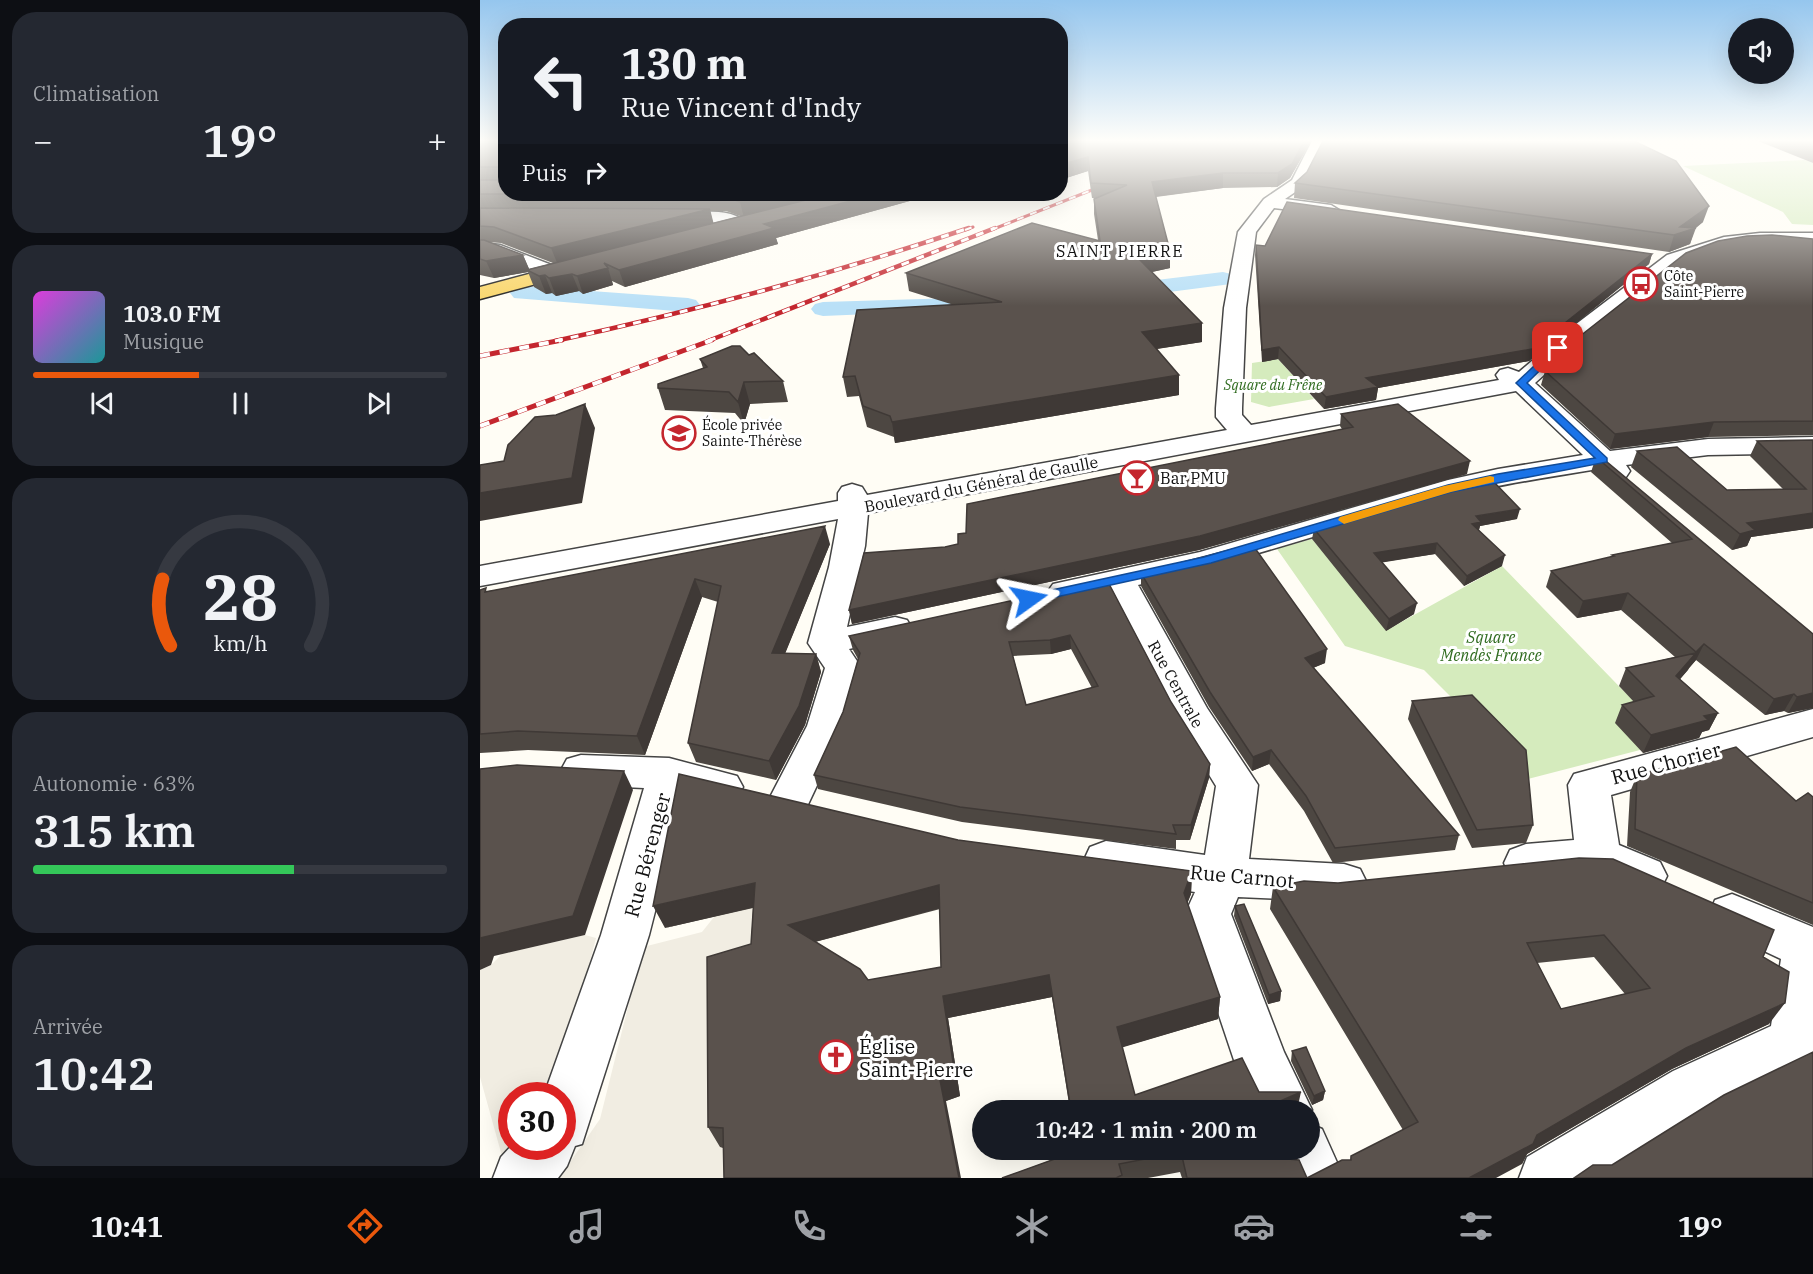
<!DOCTYPE html>
<html lang="fr">
<meta charset="utf-8">
<style>
body{margin:0;font-family:"IBM Plex Serif",serif;background:#242831;color:#f1f3f6;height:100vh;display:flex;flex-direction:column;font-size:22px;white-space:nowrap}
*{box-sizing:border-box;margin:0}
p{font-size:20px;color:#9ea1a6}
.icon{flex:none;width:33px;height:33px;fill:none;stroke:currentColor;stroke-width:2;stroke-linecap:round;stroke-linejoin:round}
.map{position:relative;flex:1;overflow:hidden}
.side{display:flex;flex-direction:column;gap:12px;padding:12px;background:#0d0f14;width:480px}
.side>*{flex:none}
.banner{position:absolute;left:18px;top:18px;width:570px;height:183px;border-radius:24px;box-shadow:0 6px 24px #0002;background:#171b24;color:#f1f3f6;overflow:hidden}
.tools{position:absolute;left:1248px;top:18px;display:grid;gap:12px}
.tools a{display:grid;place-items:center;width:66px;height:66px;border-radius:50%;background:#171b24;box-shadow:0 6px 24px #0002;font-size:30px}
.speed{position:absolute;left:18px;top:1082px;display:flex;gap:12px;font-size:30px;font-weight:700;text-align:center}
.speed>*{display:grid;place-content:center;width:78px;height:78px;border-radius:50%;background:#171b24;box-shadow:0 6px 24px #0002;line-height:1}
.speed .limit{border:9px solid #d22;background:#fff;color:#111}
.pin{position:absolute;display:grid;place-items:center;width:51px;height:51px;color:#fff;margin:-26px;border-radius:12px;box-shadow:0 3px 9px #0006}
.me{position:absolute;width:66px;margin:-33px;rotate:78deg;stroke-linejoin:round;filter:drop-shadow(0 0 4px #0008)}
.turn{display:flex;align-items:center;gap:21px;height:126px;padding:0 24px;font-size:27px}
.turn .icon{width:78px;height:78px;stroke-width:2.5}
.turn b{display:block;font-size:42px;line-height:51px}
.then{display:flex;align-items:center;height:57px;padding:0 24px;background:#0003;gap:12px;font-size:22px}
.big{font-size:45px;font-weight:600;line-height:1.1}
.side .tile{flex:1;display:flex;flex-direction:column;justify-content:center;gap:9px;min-width:0;padding:0 21px;border-radius:24px;background:#242831}
.side .dial{align-items:center;gap:0}
.dial svg{height:156px;overflow:visible;fill:none;stroke:#363941;stroke-width:7;stroke-linecap:round;text-anchor:middle}
.dial text{fill:#f1f3f6;stroke:none}
.song{display:flex;align-items:center;gap:18px}
.cover{width:72px;height:72px;border-radius:9px;background:linear-gradient(135deg,hsl(300 70% 55%),hsl(180 70% 35%))}
.played{height:6px;border-radius:3px;background:linear-gradient(90deg,#ea580c 40%,#363941 40%)}
.keys{display:flex;justify-content:space-around;direction:ltr}
.heat{display:flex;justify-content:space-between;align-items:center;font-size:33px;direction:ltr}
.charge{height:9px;border-radius:4px;background:linear-gradient(90deg,#34c759 63%,#363941 0)}
.trip{position:absolute;left:492px;top:1100px;width:348px;height:60px;border-radius:30px;background:#171b24;box-shadow:0 6px 24px #0002;font-weight:600;line-height:60px;text-align:center}
.dock{display:flex;height:96px;justify-content:space-around;align-items:center;background:#090b0e;color:#9ea1a6}
.dock .icon{width:42px;height:42px}
.dock .active{color:#ea580c}
.dock b{font-size:27px;color:#f1f3f6}
main{display:flex;flex:1;min-height:0}
.map>svg:first-child{display:block}
.green{fill:#d5ebbd}
.plaza{fill:#f1ede2}
.lines{fill:none;stroke-linecap:round;stroke-linejoin:round}
.canal{fill:#b9e0f7;fill-rule:evenodd}
.minor-casing{stroke:#444;stroke-width:3}
.major-casing{stroke:#222;stroke-width:3}
.minor{fill:#fff;fill-rule:evenodd}
.major{fill:#f9d66b;fill-rule:evenodd}
.rail-far2-casing{stroke:#c4262e;stroke-width:3}
.rail-far1-casing{stroke:#c4262e;stroke-width:4.5}
.rail-casing{stroke:#c4262e;stroke-width:5}
.rail-far2{stroke:#fff;stroke-width:2;stroke-dasharray:7;stroke-linecap:butt}
.rail-far1{stroke:#fff;stroke-width:3;stroke-dasharray:8;stroke-linecap:butt}
.rail{stroke:#fff;stroke-width:4;stroke-dasharray:10;stroke-linecap:butt}
.wall{fill:#4d4742;fill-rule:evenodd}
.shaded-wall{fill:#3f3936}
.building{fill:#5a524d;stroke:#3f3936;stroke-width:1.5;fill-rule:evenodd}
.route{fill:#1a73e8;stroke:#114b97;stroke-width:1.5}
.slow{fill:#f59e0b}
.labels{text-anchor:middle;dominant-baseline:central;stroke-width:6;stroke-linejoin:round;paint-order:stroke}
.far-poi-label{font-size:14px;fill:#111;stroke:#fff;text-anchor:start}
.far-park-label{font-size:14px;font-style:italic;fill:#2f6b1f;stroke:#fff}
.far-quarter-label{font-size:16px;letter-spacing:1.5px;fill:#111;stroke:#fff}
.poi-label{font-size:16px;fill:#111;stroke:#fff;text-anchor:start}
.street-label{font-size:16px;fill:#111;stroke:#fff}
.park-label{font-size:16px;font-style:italic;fill:#2f6b1f;stroke:#fff}
.near-street-label{font-size:20px;fill:#111;stroke:#fff}
.near-poi-label{font-size:20px;fill:#111;stroke:#fff;text-anchor:start}
</style>
<main>
<section class="side">
<div class="tile"><p>Climatisation</p>
<div class="heat"><a>−</a><b class="big">19°</b><a>+</a></div>
</div>
<div class="tile">
<div class="song"><i class="cover"></i><div><b>103.0 FM</b><p>Musique</p></div></div>
<div class="played"></div>
<div class="keys"><svg class="icon" aria-label="previous" viewBox="0 0 24 24"><path d="M18 5L8 12l10 7zM5 5v14"/></svg><svg class="icon" aria-label="pause" viewBox="0 0 24 24"><path d="M8 5v14M16 5v14"/></svg><svg class="icon" aria-label="next" viewBox="0 0 24 24"><path d="M6 5l10 7-10 7zM19 5v14"/></svg></div>
</div>
<div class="tile dial"><svg viewBox="0 0 100 80">
<path d="M14 69A42 42 0 1 1 86 69"/>
<path d="M14 69A42 42 0 0 1 10 35" stroke="#ea580c"/>
<text x="50" y="56" font-size="32" font-weight="700">28</text>
<text x="50" y="72" font-size="11">km/h</text>
</svg></div>
<div class="tile"><p>Autonomie · 63%</p><b class="big">315 km</b><div class="charge"></div></div>
<div class="tile"><p>Arrivée</p><b class="big">10:42</b></div>
</section>
<div class="map">
<svg width="1333" height="1178" viewBox="0 0 1333 1178">
<rect width="100%" height="100%" fill="#fffdf5"/>
<path class="green" d="M1325,160L1333,163V225L1312,224L1303,212L1203,166Z
M798,359L834,399L789,407L771,402L772,363Z
M832,539L907,630L1022,566L1166,714L1160,750L1040,781L987,713L944,670L865,646L797,549Z"/>
<path class="plaza" d="M284,905L254,1149L255,1178H79L120,1119L163,947L222,932L234,917Z
M105,935L116,938L78,1086L72,1095H32V1146L25,1167L0,1077V970L11,965L22,954Z"/>
<g class="lines">
<path class="canal" d="M743,272L751,274L754,279L751,284L635,299L627,297L623,292L627,287L635,285Z
M42,286L208,298L216,300L220,305L216,310L208,312L34,298L30,293L34,288Z
M476,298L484,300L488,305L484,310L343,316L335,314L331,309L335,304L343,302Z"/>
<g class="minor-casing">
<path id="minor" d="M832,141H846L824,186L805,199L851,205L859,210L851,215L794,208L776,232L766,308L762,408V415L771,425L1019,380L1016,375L1020,370L1028,368L1039,372L1087,331L1187,255L1244,237L1280,233H1333V243L1262,245L1233,251L1201,263L1102,341L1055,383L1130,451L1228,439L1333,437V453L1228,455L1146,465L1150,471L1146,477C1133,480 1127,478 1118,469C1071,477 1025,483 979,495C871,523 767,560 658,585L727,708L778,785L769,859L864,864L880,869L887,883L880,897L864,902L758,897L751,914L804,1052L832,1110L830,1115V1110H776L756,1066L705,914L715,892L626,879L610,873L604,860L610,847L626,841L725,855L736,786L693,716L629,591L585,601L573,598L568,591L573,584L720,552L968,480L1018,469L1103,455L1036,391L388,513L385,546L367,627L415,617L427,620L432,628L427,636L369,649L381,667L365,726L323,815L308,820L293,815L287,803L327,726L345,668L328,643L349,567L358,519L0,586V566L358,501V493L362,487L372,484L382,487L387,495L747,430L736,417V408L744,308L758,232L784,199L812,180Z
M188,213C211,213 253,205 269,225L266,229L260,230L243,223L182,222L179,218L182,214Z
M0,243L20,245L82,269L85,273L82,277L75,279L11,255H0Z
M1333,709V737L1131,795L1139,845L1180,862L1187,876L1180,890L1164,895L1115,875L1046,882L1030,876L1024,863L1030,850L1046,844L1094,840L1088,785L1094,774Z
M101,755L189,758L257,776L263,787L257,798L242,803L205,794L169,935L102,1144L95,1146L87,1166L78,1178H13L21,1157L32,1145L82,1146V1095H64L121,935L164,788L101,785L87,781L81,770L87,759Z
M1252,894L1333,927V1060L1231,1109L1121,1178H1039L1047,1157L1193,1071L1291,1026L1301,959L1235,928L1229,914L1235,900Z
M830,1124L842,1129L864,1178H806L794,1149H830Z"/>
</g>
<g class="major-casing">
<path id="major" d="M94,262L101,264L104,268L101,272L0,299V287Z"/>
</g>
<use href="#minor" class="minor"/>
<use href="#major" class="major"/>
<g class="rail-far2-casing">
<path id="rail-far2" d="M485,230L493,227
M511,230L627,184"/>
</g>
<g class="rail-far1-casing">
<path id="rail-far1" d="M75,341C215,311 353,274 489,228
M228,341L515,228"/>
</g>
<g class="rail-casing">
<path id="rail" d="M0,356L82,340
M0,426L232,340"/>
</g>
<use href="#rail-far2" class="rail-far2"/>
<use href="#rail-far1" class="rail-far1"/>
<use href="#rail" class="rail"/>
</g>
<path class="wall" d="M0,141H26V194H455L296,238L298,244L145,287L132,281L133,285L103,294L99,291L76,296L72,293L66,294L54,287L48,272L14,278L0,275ZM230,211H246L260,216L233,223ZM8,242L21,243L73,263L49,269L43,255Z
M580,141H831L810,178L797,187L743,188L676,197L690,251V268L672,272L722,323V342L677,349L699,395L415,443L414,437L387,427L379,396L367,397L363,377L474,305L429,291L426,273L618,240L614,214V199L615,198H612L608,171L580,180Z
M1278,141H1333V163Z
M827,172L1223,222L1216,228L1210,244L1189,252L814,198L815,183Z
M1333,239V435L1228,437L1130,449L1061,385L1065,371Z
M776,245L785,246L1172,254L1169,264L1049,361L898,388L896,400L844,409L798,359L782,362L775,255Z
M269,355L303,381L308,402L270,404L264,424L255,413L185,410L178,388L223,368L220,359Z
M861,414L987,474L719,550L372,624L369,610L465,547L478,544L486,533L862,429L860,426Z
M1333,440V528L1271,537L1267,546L1252,550L1151,467L1157,451L1247,490L1303,489L1270,456L1277,441Z
M1116,457L1333,634V708L1308,713L1304,711L1285,715L1216,660L1200,679L1238,713L1229,730L1222,732L1219,738L1163,753L1135,723L1142,705L1154,702L1139,686L1146,668L1195,657L1141,610L1097,618L1066,587L1071,571L1132,557V555L1192,543L1111,472Z
M1037,519L1000,526L999,530L1022,566L984,586L955,554L902,562L934,614L906,631L832,539L834,529Z
M350,544L305,653L336,654L341,672L325,725L296,780L216,762L208,743L238,602L222,597L165,755L48,750L0,753V590L8,591Z
M661,573L845,663L833,668L979,835L975,850L853,863L824,811L789,764L772,771L729,707L661,586Z
M627,580L691,702L730,764L729,778L710,840H696V849L482,822L338,789L334,775L363,712L378,659L373,650L369,636ZM591,649L612,688L546,705L533,656L571,654Z
M932,701L1053,825L1046,843L992,848L928,719Z
M1157,775L1316,801L1333,797V925L1147,846L1150,792Z
M478,840L712,871L711,894L707,903L740,997L738,1019L642,1047L655,1095L779,1092L817,1110H590L572,997L468,1018L480,1096L466,1101L243,1148L240,1147L228,1127L271,944L273,908L185,928ZM460,909L461,967L388,980L335,942Z
M793,887L1283,957L1289,1024L1192,1069L1047,1154L1042,1164L870,1160L871,1156L923,1130L790,909ZM1114,957L1145,994L1081,1009L1057,963Z
M755,906L801,991L800,1001L788,1004L754,916Z
M812,1051L845,1091L843,1100L832,1105L811,1061Z
M596,1149H804L808,1159L827,1178H702L700,1172L668,1178H522L596,1151Z"/>
<path class="shaded-wall" d="M824,141H831L810,178L797,187L798,173Z
M608,157V171L580,180V165Z
M743,173V188L672,197V182Z
M295,194H359L264,218L260,202Z
M397,194H455L296,238L298,244L145,287L139,270L284,224Z
M1229,206L1223,222L1215,228L1210,244L1189,252L1194,235L1200,227Z
M230,209L234,225L78,265L71,248Z
M690,251V268L658,275V258Z
M1172,254L1169,264L1049,361L898,388L896,400L844,409L846,397L886,378Z
M43,255L50,271L47,270L48,272L14,278L6,261Z
M128,268L133,285L103,294L97,276Z
M92,274L99,291L76,296L69,278Z
M65,275L72,293L66,294L59,276Z
M722,323V342L662,351V332Z
M799,347L798,359L782,362V350Z
M699,375V395L415,443L412,422Z
M264,382L270,404L264,424L258,402Z
M105,404L115,428L102,503L0,521V493Z
M1234,422L1228,437L1130,449L1135,434Z
M990,461L987,474L719,550L372,624L369,610Z
M1040,509L1037,519L1000,526L998,533L990,534L996,516Z
M1333,513V528L1271,537L1267,546L1252,550L1260,534L1267,523Z
M345,526L350,544L298,671L292,653Z
M957,543L955,554L893,564L894,553Z
M1025,555L1022,566L984,586L987,576Z
M215,579L222,597L165,755L157,736Z
M1148,593L1141,610L1097,618L1103,601Z
M937,603L934,614L906,631L909,619Z
M590,635L591,649L571,654L570,640Z
M1224,644L1216,660L1208,669L1216,652Z
M847,649L845,663L823,672L825,658Z
M1216,653L1208,670L1188,693L1196,676Z
M336,654L341,672L325,725L296,780L289,761Z
M1333,693V708L1308,713L1317,697Z
M1314,694L1304,711L1285,715L1294,699Z
M1238,713L1229,730L1222,732L1219,738L1163,753L1171,735L1224,716Z
M791,750L789,764L772,771L773,757Z
M730,764L729,778L710,840L711,825Z
M144,771L153,790L105,935L14,956L11,965L0,970V937Z
M712,871L711,894L703,915L704,893Z
M275,883L284,905L185,928L173,906Z
M459,885L464,907L316,947L308,925Z
M569,975L572,997L468,1018L480,1096L466,1101L481,1178H479L460,1080L463,996Z
M801,991L800,1001L788,1004L789,995Z
M740,997L738,1019L637,1049V1027Z
M1305,1003L1289,1024L1192,1069L1047,1154L1042,1164L1016,1178H989L1057,1135L1206,1048Z
M845,1091L843,1100L832,1105L834,1096Z
M821,1092L817,1110H795L796,1103Z"/>
<path class="building" d="M0,141H26V194H295L260,202L242,195L0,194V180H22V167H0Z
M580,141H824L812,164L798,173H743L672,182L690,251L658,258L722,323L662,332L699,375L412,422L410,416L383,406L375,376L363,377L377,310L522,302L426,273L552,223L620,241L614,199L647,185L611,183L608,157L580,165Z
M843,141H1154L1196,161L1229,206L1200,227L1216,228L1194,235L815,183L827,172Z
M350,194H397L284,224L294,228L139,270L124,263L128,268L97,276L92,274L69,278L65,275L59,276L47,270Z
M807,202L1172,254L1052,349L886,378L898,387L846,397L799,347L782,350L776,245L785,246Z
M0,208L230,209L71,248L14,227L0,226Z
M1292,235L1333,239V421L1234,422L1135,434L1065,371L1100,339L1095,340L1206,253L1238,241L1267,236Z
M0,240H4L43,255L6,261L0,259Z
M252,346H260L269,355L274,353L303,381L264,382L258,402L249,392L178,388V384L227,367L220,359Z
M105,404L92,478L0,493V465L24,461L28,445L55,417L76,415Z
M918,404L990,461L720,536L369,610L384,553L465,547L478,544V534L486,533L487,504L873,427L861,414Z
M1333,440V513L1267,523L1275,530L1260,534L1157,451L1197,447L1247,490L1326,489L1277,441Z
M1116,457H1121L1333,634V693L1317,697L1314,694L1294,699L1224,644L1216,652L1148,593L1103,601L1071,571L1134,556L1132,555L1212,539Z
M1012,480L1040,509L996,516L1001,522L992,524L1025,555L987,576L957,543L894,553L937,603L909,619L834,529Z
M345,526L292,653L336,654L319,706L289,761L208,743L241,586L215,579L157,736L38,731L0,734V590L6,588L5,592Z
M772,544L847,649L825,658L979,835L855,848L826,796L791,750L773,757L730,692L661,573Z
M627,580L691,702L730,764L711,825H693L696,834L480,807L334,775L363,712L380,653L369,636ZM590,635L618,686L546,705L529,642L570,640Z
M1216,653L1196,676L1238,713L1224,716L1228,720L1171,735L1142,705L1174,696L1146,668Z
M992,695L1046,750L1053,825L997,830L932,701Z
M1256,747L1316,801L1328,793L1333,797V903L1155,829L1157,775Z
M37,765L144,771L93,916L0,938V769Z
M199,774L478,840L712,871L704,893L740,997L637,1027L655,1095L762,1058L779,1092H821L796,1103L799,1110H591L569,975L463,996L475,1075L460,1080L479,1178H244L243,1128L228,1127L227,957L271,944L275,883L173,906ZM459,885L461,967L388,980L380,969L308,925Z
M1099,858L1133,859L1294,930L1283,957L1309,972L1305,1003L1206,1048L1057,1135L1053,1144L989,1178H827L862,1160H871V1156L938,1122L793,887L824,881L858,883ZM1124,935L1170,988L1081,1009L1047,943Z
M764,904L801,991L789,995L755,906Z
M826,1047L845,1091L834,1096L812,1051Z
M1333,1052V1178H1094L1113,1165H1132L1244,1095Z
M597,1149H804L808,1159L819,1160L827,1178H707L701,1152L639,1164L642,1175L636,1178H522L597,1151Z"/>
<linearGradient id="sky" x2="0" y2="1"><stop stop-color="#95c6ee"/><stop offset="0.46" stop-color="#fffefa"/><stop offset="1" stop-color="#fffefa" stop-opacity="0"/></linearGradient>
<rect width="1333" height="306" fill="url(#sky)"/>
<path class="route" d="M1075,346L1083,348L1047,383L1127,458V462L971,492L731,563L549,603L542,599L549,595L724,557L968,485L1018,474L1115,458L1036,383Z"/>
<path class="slow" d="M1010,476L1014,477V482L971,492L864,524L858,520L860,517L964,486Z"/>
<defs>
<g id="bus-ring" transform="scale(1.725)"><circle r="9.5" fill="#fff" stroke="#c4262e" stroke-width="1.5"/><path d="M-5-6H5V4H4V6H2V4H-2V6H-4V4H-5ZM-3.5-4V0h7V-4ZM-3.5 1.2v1.5H-2V1.2ZM2 1.2v1.5H3.5V1.2Z" fill="#c4262e"/></g>
<g id="school-ring" transform="scale(1.725)"><circle r="9.5" fill="#fff" stroke="#c4262e" stroke-width="1.5"/><path d="M0-5L7-2L0 1L-7-2ZM-4 1L0 2.5L4 1V4Q0 6-4 4Z" fill="#c4262e"/></g>
<g id="bar-ring" transform="scale(1.725)"><circle r="9.5" fill="#fff" stroke="#c4262e" stroke-width="1.5"/><path d="M-6-5H6L.8 .8V4.5H3.5V6h-7V4.5H-.8V.8Z" fill="#c4262e"/></g>
<g id="church-ring" transform="scale(1.725)"><circle r="9.5" fill="#fff" stroke="#c4262e" stroke-width="1.5"/><path d="M-1.2-6h2.4v3.5h3.3v2.4h-3.3V6h-2.4V-.1h-3.3v-2.4h3.3Z" fill="#c4262e"/></g>
</defs>
<g fill-rule="evenodd">
<use href="#bus-ring" x="1161" y="284"/>
<use href="#school-ring" x="199" y="433"/>
<use href="#bar-ring" x="657" y="478"/>
<use href="#church-ring" x="356" y="1057"/>
</g>
<g class="labels">
<g class="far-poi-label">
<text x="1184" y="276">Côte<tspan x="1184" dy="16">Saint-Pierre</tspan></text>
<text x="222" y="425">École privée<tspan x="222" dy="16">Sainte-Thérèse</tspan></text>
</g>
<g class="far-park-label">
<text x="793" y="385">Square du Frêne</text>
</g>
<g class="far-quarter-label">
<text x="640" y="251">SAINT PIERRE</text>
</g>
<g class="poi-label">
<text x="680" y="478">Bar PMU</text>
</g>
<g class="street-label">
<text transform="translate(501 484) rotate(-11)">Boulevard du Général de Gaulle</text>
<text transform="translate(696 684) rotate(61)">Rue Centrale</text>
</g>
<g class="park-label">
<text x="1011" y="637">Square<tspan x="1011" dy="18">Mendès France</tspan></text>
</g>
<g class="near-street-label">
<text transform="translate(1186 763) rotate(-15)">Rue Chorier</text>
<text transform="translate(167 855) rotate(-75)">Rue Bérenger</text>
<text transform="translate(762 876) rotate(5)">Rue Carnot</text>
</g>
<g class="near-poi-label">
<text x="379" y="1046">Église<tspan x="379" dy="23">Saint-Pierre</tspan></text>
</g>
</g>
</svg>
<div class="tools">
<a><svg class="icon" aria-label="sound" viewBox="0 0 24 24"><path d="M4 9h4l5-4v14l-5-4H4zM17 9q2 3 0 6"/></svg></a>
</div>
<div class="speed"><div class="limit">30</div></div>
<div class="pin" style="left:1078px;top:348px;background:#d93025"><svg class="icon" aria-label="arrive" viewBox="0 0 24 24"><path d="M6 21V4h12l-3 4 3 4H6"/></svg></div>
<svg class="me" style="left:549px;top:599px" viewBox="-20 -20 40 40"><path d="M0-17L14 15 0 8-14 15z" fill="#1a73e8" stroke="#fff" stroke-width="4"/></svg>
<div class="trip">10:42 · 1 min · 200 m</div>
<div class="banner">
<div class="turn"><svg class="icon" aria-label="left" viewBox="0 0 24 24"><path d="M17 20v-9H6M10 6l-5 5 5 5"/></svg><div><b>130 m</b>Rue Vincent d'Indy</div></div>
<div class="then">Puis<svg class="icon" aria-label="right" viewBox="0 0 24 24"><path d="M7 20v-9h11M14 6l5 5-5 5"/></svg></div>
</div>
</div>
</main>
<nav class="dock">
<b>10:41</b>
<svg class="icon active" aria-label="directions" viewBox="0 0 24 24"><path d="M12 3l9 9-9 9-9-9zM9 14v-3h6M13 9l2 2-2 2"/></svg>
<svg class="icon" aria-label="music" viewBox="0 0 24 24"><path d="M9 18V5l10-2v13"/><circle cx="6" cy="18" r="3"/><circle cx="16" cy="16" r="3"/></svg>
<svg class="icon" aria-label="phone" viewBox="0 0 24 24"><path d="M5 4h4l2 5-3 2q2 4 5 5l2-3 5 2v4C11 20 4 13 5 4z"/></svg>
<svg class="icon" aria-label="climate" viewBox="0 0 24 24"><path d="M12 3v18M4 7l16 10M4 17L20 7"/></svg>
<svg class="icon" aria-label="car" viewBox="0 0 24 24"><path d="M5 17H2v-5l4-1 3-4h7l3 4 3 1v5h-3M9 17h6M6 11h13"/><circle cx="7" cy="17" r="2"/><circle cx="17" cy="17" r="2"/></svg>
<svg class="icon" aria-label="filters" viewBox="0 0 24 24"><path d="M4 7h16M4 17h16"/><circle cx="9" cy="7" r="2"/><circle cx="15" cy="17" r="2"/></svg>
<b>19°</b>
</nav>
